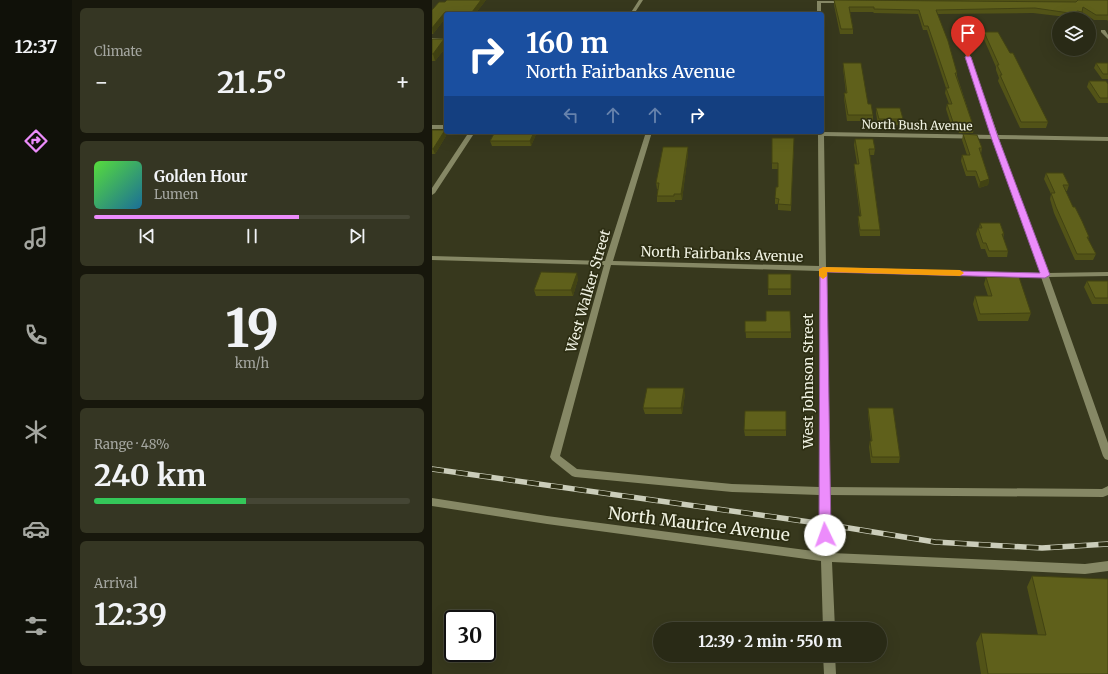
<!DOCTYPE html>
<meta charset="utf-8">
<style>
body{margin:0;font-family:Merriweather,serif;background:#353623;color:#f1f3f6;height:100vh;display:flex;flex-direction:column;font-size:15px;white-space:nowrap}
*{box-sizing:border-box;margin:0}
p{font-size:13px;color:#a5a7a1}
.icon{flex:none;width:22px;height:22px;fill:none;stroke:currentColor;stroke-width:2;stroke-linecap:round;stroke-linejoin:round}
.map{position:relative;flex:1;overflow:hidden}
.side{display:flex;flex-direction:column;gap:8px;padding:8px;background:#17170c;width:360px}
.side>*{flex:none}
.guide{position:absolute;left:12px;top:12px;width:380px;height:122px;border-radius:4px;box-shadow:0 4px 16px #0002,0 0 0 1px #454635;background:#1a4fa0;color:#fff;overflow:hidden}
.fabs{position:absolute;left:620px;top:12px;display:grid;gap:8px}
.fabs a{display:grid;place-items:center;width:44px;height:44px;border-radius:50%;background:#292a16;box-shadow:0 4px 16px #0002,0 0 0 1px #454635;font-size:20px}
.speed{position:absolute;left:12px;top:610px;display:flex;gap:8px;font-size:20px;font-weight:700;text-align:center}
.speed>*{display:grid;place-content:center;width:52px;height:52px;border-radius:50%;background:#292a16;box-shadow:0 4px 16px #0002,0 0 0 1px #454635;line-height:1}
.speed .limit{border:2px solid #111;border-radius:6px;background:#fff;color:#111}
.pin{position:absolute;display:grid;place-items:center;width:34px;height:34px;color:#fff;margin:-41px -17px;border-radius:50% 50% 50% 0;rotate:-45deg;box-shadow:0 0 4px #0007}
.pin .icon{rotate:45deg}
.me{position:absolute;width:44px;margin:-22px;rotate:357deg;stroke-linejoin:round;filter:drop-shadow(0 0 3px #0008)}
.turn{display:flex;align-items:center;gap:14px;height:84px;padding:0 16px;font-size:18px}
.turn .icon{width:52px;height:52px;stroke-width:2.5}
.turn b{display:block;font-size:28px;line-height:34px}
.lanes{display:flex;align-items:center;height:38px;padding:0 16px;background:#0003;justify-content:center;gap:20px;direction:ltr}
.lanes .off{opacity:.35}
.big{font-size:30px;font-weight:700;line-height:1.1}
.side .tile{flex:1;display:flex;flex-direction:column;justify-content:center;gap:6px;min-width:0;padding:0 14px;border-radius:6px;background:#353623}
.side .dial{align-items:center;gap:0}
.dial b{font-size:52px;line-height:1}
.song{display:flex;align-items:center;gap:12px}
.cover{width:48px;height:48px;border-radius:6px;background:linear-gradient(135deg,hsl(110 70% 55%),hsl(200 70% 35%))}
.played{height:4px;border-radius:2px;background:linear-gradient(90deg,#ec8cfb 65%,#454635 65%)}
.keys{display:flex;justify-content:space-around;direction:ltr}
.heat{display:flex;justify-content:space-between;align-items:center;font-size:22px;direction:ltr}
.charge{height:6px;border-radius:3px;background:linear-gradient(90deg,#34c759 48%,#454635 0)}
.trip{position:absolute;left:221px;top:622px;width:234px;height:40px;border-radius:20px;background:#292a16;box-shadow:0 4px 16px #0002,0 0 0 1px #454635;font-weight:700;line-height:40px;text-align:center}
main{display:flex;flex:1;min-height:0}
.dock{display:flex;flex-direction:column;width:72px;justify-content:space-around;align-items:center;background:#101109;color:#a5a7a1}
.dock .icon{width:28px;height:28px}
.dock .current{color:#ec8cfb}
.dock b{font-size:18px;color:#f1f3f6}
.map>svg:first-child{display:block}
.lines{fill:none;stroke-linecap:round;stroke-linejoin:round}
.street{fill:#868865;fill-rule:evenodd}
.rail-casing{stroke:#cbcdba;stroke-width:5.5}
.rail{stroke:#2d2e13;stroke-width:4;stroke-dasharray:12;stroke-linecap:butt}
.wall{fill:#525317}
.shaded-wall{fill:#424313}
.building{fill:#5f601b;stroke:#424313}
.route{fill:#ec8cfb;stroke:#995ba3}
.slow{fill:#f59e0b}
.labels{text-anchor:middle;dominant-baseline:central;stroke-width:3.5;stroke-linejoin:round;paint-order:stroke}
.far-street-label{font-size:12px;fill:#f0f2e2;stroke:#2d2e13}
.street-label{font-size:14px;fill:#f0f2e2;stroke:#2d2e13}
.near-street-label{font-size:17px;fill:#f0f2e2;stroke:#2d2e13}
</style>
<main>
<nav class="dock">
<b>12:37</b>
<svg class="icon current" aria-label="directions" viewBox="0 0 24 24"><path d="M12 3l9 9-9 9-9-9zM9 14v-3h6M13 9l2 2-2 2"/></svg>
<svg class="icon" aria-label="music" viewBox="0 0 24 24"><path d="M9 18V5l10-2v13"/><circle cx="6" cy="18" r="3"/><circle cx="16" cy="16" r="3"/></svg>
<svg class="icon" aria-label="phone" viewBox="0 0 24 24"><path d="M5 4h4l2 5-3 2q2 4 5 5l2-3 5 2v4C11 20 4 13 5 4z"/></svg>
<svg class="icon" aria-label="climate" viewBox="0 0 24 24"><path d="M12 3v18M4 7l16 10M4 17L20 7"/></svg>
<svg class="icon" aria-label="car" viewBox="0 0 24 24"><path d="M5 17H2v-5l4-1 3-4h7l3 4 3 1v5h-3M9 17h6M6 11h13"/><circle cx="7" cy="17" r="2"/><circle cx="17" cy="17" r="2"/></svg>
<svg class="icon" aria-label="filters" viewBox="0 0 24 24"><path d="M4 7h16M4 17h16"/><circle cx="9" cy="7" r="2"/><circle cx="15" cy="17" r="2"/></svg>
</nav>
<section class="side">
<div class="tile"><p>Climate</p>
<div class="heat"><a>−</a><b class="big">21.5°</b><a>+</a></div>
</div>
<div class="tile">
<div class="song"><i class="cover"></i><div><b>Golden Hour</b><p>Lumen</p></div></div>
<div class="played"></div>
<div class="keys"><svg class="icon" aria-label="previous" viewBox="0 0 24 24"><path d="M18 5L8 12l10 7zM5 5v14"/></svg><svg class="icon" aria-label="pause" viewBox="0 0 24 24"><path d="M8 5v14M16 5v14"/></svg><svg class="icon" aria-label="next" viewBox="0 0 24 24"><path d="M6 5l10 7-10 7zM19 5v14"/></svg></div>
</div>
<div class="tile dial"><b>19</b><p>km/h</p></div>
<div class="tile"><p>Range · 48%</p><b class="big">240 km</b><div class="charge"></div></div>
<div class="tile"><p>Arrival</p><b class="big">12:39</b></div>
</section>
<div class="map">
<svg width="676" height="674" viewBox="0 0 676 674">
<rect width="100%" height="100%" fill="#37381d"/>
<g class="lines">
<path class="street" d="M207,0H211L202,14H198Z
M385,1H412L414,2L412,3H389V14H385Z
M525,29L529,30L566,135L676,137V141L567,139L615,273L676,272V276L617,277L676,443V460L673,459L671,456L609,277L394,271L397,487L670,489L676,486V495L671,497L397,495L399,553L653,564L676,561V571L653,574L400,562L403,629H391L389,561L115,524L0,506V498L115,516L389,552L387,495L300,492L143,477L140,476L120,460L118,457L172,265L0,260V256L173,261L214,132H220L181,261L387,266L386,135L294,134L291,132H390V131L392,132L560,135ZM392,136L561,139L608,273L394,267ZM179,265L387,271V487L300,484L145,469L128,456Z
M669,30H673L676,35V39L669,32Z
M0,38L14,39V41L0,40Z
M0,125H14V129H0Z
M37,132H43L3,193L0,195V188Z
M391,655H403L404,674H392Z"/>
<g class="rail-casing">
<path id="rail" d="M0,469L392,524L503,542L610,548L676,544"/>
</g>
<use href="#rail" class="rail"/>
</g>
<path class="wall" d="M54,0L43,14H14V17L1,34H0V10Z
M402,0L644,2L451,0H676V21L675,20H662L650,12L648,17L644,16L643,18L601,13L505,14L525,73V76L542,128L541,133H527L525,128H520L514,109L515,104H517L513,93L514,88L495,30H491L486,14L442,13L441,12H418L421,29V34H408L402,5Z
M552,32L616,122L614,128H588L566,81L567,78L564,70V67L551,37Z
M0,39H12L14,44V47L3,61H0Z
M411,63L436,104L441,115V121H415L412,98V93H414L411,68Z
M664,63H676V79H670L662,68Z
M657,81L676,84V103H666L655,87Z
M444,108L471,119V125H446L444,113Z
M0,130H13L14,136L3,154H0Z
M63,132H105L99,146H60L58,141Z
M531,134L550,148L549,154L557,179L556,185L547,188L543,176H534L529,161L530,155H535L530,140Z
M340,138H362L359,211L346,210V204H343V198L346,187V169H340Z
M423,139L443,149L442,155H438L448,230V236H428L426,222V216H428L422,170V164H425L422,145Z
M256,147V153L250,200H243V202H225V196L226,189H225L224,183Z
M614,173L637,185L635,191H633L641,207L657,237L656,239L664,254L661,260H643L622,213L618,199L619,194L612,179Z
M548,223L572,234L571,238L576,251L575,257H556L553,249H549L544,234L546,228H547Z
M336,274L359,289V295H336Z
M554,277L599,313L596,321H546L541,304L543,296H556L552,284Z
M146,279L141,296H104L102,290Z
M655,281H676V304H660L652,287Z
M313,321H334L359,332V338H314Z
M253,394L250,414H213L211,408Z
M436,408L468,457L467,463H439L437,447L438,441H439L436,414Z
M354,411V436H313L312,430Z
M600,576L676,674H549L544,643L549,633L606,635L595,587Z"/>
<path class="shaded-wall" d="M49,0H54L43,14H41L40,12Z
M13,12L14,17L1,34L0,28Z
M12,39L14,44V47L3,61L1,54Z
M13,130L14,136L3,154L1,149Z
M102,132H105L99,146L98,141Z
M256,147V153L250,200L249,194Z
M557,179L556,185L547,188L548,182Z
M145,273L146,279L141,296L139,290Z
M252,388L253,394L250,414L249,408Z"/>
<path class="building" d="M15,0H49L40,12H13L0,28V10L7,2H13Z
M402,0L644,2L646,0H676V15H664L651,7L650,12L645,11L644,14L603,8L504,10L516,41L525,73H523L542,128L528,127L526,122H521L515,104H520L514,88H517L496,26H492L487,10L442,9V7H417L421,29H409Z
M552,32H566L578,53H581L616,122H589L568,75H570L565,65H567Z
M0,39H12L1,54H0Z
M411,63H429L436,104H439L441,115H416L412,93H415Z
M664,63H676V74H671Z
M657,81H674L676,84V98H668Z
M444,108H468L471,119H447Z
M0,130H13L1,149H0Z
M63,132H102L98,141H58Z
M531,134L545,135L550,148H547L557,179L548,182L544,171H535L530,155H538Z
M340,138H362L359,205L346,204L347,199L343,198L344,187H346V163H340Z
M423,139H441L443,149H437L448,230H428L426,216H429L422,164H427Z
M231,147H256L249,194H242V196H225L227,183H224Z
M614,173H631L637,185H631L641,207H643L650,221L657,237H655L664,254H645L624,207L619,193H623Z
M548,223H568L572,234H570L576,251H557L554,243H551L546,228H550Z
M109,272L145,273L139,290H102Z
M336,274H359V289H336Z
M554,277H587L599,313L548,314L543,296H560Z
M655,281H676V298H663Z
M334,311H358L359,332H313V321H334Z
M215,388H252L249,408H211Z
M436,408H461L468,457H440L438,441H440Z
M313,411H354V430H312Z
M600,576L676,579V674H556L549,633L614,635Z"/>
<path class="route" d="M536,55L539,57L566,137L618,275L613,278L395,272L399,535L397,539L393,540L389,539L387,535L388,268L608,273L559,137L533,57Z"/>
<path class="slow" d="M391,267L528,270L532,273L528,276L395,272V276L391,279L387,276V269Z"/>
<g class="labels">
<g class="far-street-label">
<text transform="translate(485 125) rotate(1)">North Bush Avenue</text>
</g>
<g class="street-label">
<text transform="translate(290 254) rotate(2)">North Fairbanks Avenue</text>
<text transform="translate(156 291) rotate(-74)">West Walker Street</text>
<text transform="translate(376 381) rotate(-90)">West Johnson Street</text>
</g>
<g class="near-street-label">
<text transform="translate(267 524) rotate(7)">North Maurice Avenue</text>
</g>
</g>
</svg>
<div class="fabs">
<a><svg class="icon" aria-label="layers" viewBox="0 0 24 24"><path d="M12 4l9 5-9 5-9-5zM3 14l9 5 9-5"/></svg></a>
</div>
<div class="speed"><div class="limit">30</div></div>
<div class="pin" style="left:536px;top:57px;background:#d93025"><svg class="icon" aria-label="arrive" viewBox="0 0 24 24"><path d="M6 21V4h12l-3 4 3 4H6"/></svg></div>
<svg class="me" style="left:393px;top:535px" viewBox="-20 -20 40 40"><circle r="19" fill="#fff"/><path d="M0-13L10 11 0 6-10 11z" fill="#ec8cfb"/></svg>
<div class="trip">12:39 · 2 min · 550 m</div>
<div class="guide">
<div class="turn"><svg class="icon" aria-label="right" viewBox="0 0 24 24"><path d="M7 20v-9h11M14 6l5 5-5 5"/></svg><div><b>160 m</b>North Fairbanks Avenue</div></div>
<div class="lanes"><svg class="icon off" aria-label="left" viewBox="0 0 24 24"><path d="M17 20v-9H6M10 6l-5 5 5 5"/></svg><svg class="icon off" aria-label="ahead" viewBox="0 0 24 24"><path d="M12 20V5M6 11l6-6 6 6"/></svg><svg class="icon off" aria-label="ahead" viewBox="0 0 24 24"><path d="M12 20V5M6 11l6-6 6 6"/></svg><svg class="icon" aria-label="right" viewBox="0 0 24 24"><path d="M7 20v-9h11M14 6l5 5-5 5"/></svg></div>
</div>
</div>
</main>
